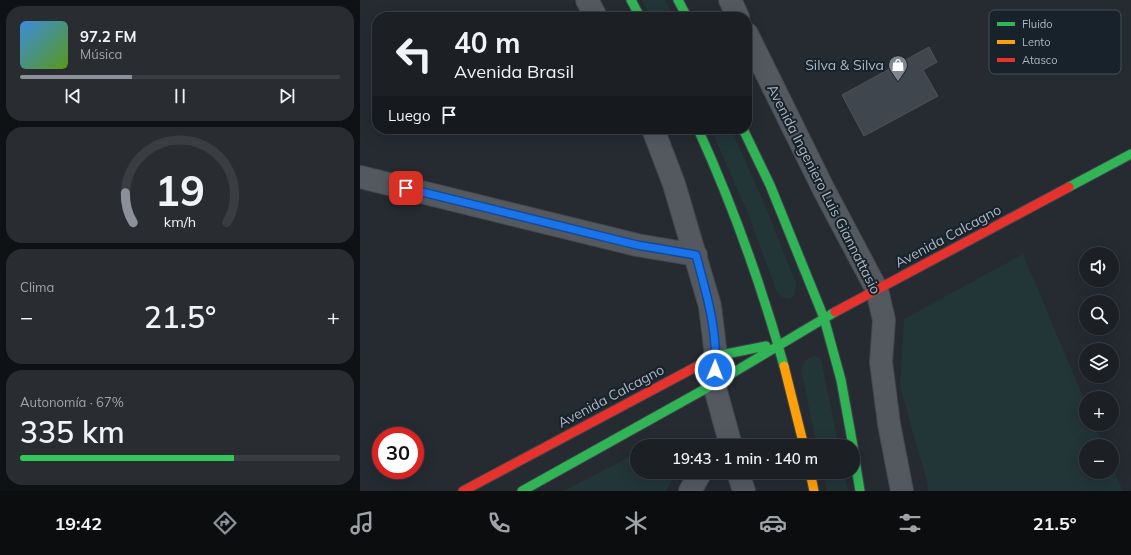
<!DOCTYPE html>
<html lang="es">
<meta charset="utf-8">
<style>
body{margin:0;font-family:Mulish,sans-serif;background:#292d32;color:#f1f3f6;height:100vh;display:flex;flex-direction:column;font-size:15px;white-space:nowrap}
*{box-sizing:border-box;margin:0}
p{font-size:13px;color:#a0a3a7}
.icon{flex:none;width:22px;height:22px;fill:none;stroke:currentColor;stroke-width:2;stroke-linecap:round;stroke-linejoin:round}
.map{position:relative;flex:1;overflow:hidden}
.details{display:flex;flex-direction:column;gap:6px;padding:6px;background:#0f1214;width:360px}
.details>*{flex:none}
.banner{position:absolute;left:12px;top:12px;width:380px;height:122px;border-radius:16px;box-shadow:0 4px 16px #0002,0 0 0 1px #3a3e42;background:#1c2025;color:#f1f3f6;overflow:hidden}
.fabs{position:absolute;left:719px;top:247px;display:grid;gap:8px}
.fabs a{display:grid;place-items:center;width:40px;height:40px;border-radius:50%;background:#1c2025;box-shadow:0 4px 16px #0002,0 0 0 1px #3a3e42;font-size:20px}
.speed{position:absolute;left:12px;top:427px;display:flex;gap:8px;font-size:20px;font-weight:700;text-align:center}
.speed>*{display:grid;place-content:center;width:52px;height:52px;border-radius:50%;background:#1c2025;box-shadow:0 4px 16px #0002,0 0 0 1px #3a3e42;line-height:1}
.speed .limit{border:6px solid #d22;background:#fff;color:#111}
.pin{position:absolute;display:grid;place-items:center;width:34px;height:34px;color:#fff;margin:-17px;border-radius:8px;box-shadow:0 2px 6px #0006}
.me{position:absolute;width:44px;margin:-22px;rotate:1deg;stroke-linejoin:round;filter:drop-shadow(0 0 3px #0008)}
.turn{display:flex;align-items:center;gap:14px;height:84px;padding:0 16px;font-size:18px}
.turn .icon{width:52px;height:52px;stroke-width:2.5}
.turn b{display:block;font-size:28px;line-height:34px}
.then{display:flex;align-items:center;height:38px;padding:0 16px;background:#0003;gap:8px;font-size:15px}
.big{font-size:30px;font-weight:600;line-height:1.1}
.details .widget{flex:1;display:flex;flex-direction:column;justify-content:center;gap:6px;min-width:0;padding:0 14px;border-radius:16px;background:#292d32}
.details .dial{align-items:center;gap:0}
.dial svg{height:104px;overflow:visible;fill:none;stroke:#3a3e42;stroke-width:7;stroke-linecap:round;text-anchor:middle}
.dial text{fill:#f1f3f6;stroke:none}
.song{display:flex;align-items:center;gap:12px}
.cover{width:48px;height:48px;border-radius:6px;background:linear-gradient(135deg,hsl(210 70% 55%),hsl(90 70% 35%))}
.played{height:4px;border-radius:2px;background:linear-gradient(90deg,#8c9099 35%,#3a3e42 35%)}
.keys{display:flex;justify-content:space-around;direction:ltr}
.heat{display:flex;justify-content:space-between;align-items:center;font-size:22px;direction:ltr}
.charge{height:6px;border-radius:3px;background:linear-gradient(90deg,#34c759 67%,#3a3e42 0)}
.trip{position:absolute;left:270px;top:439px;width:230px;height:40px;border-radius:20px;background:#1c2025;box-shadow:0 4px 16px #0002,0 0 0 1px #3a3e42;font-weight:600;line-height:40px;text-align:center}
.dock{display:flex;height:64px;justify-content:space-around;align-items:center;background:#0b0d0f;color:#a0a3a7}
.dock .icon{width:28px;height:28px}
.dock .active{color:#8c9099}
.dock b{font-size:18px;color:#f1f3f6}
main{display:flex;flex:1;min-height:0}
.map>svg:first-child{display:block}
.green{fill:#223537}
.building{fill:#3f464d;stroke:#4b525a}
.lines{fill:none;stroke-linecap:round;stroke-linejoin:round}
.street-casing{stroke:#42474e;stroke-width:24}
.fast-casing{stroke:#42474e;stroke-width:11}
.slow-casing{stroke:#42474e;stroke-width:11}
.jam-casing{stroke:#42474e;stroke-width:11}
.street{stroke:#545960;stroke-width:22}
.fast{stroke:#30b455;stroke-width:9}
.slow{stroke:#ff9f0a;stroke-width:9}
.jam{stroke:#e5322d;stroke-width:9}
.route-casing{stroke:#114b97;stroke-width:10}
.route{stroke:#1a73e8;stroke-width:7}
.labels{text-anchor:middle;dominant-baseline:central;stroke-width:4;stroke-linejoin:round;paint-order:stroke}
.poi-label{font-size:14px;fill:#acb7c4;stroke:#18222b;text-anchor:end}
.street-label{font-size:14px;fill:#acb7c4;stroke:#18222b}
.key{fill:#18222b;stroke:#444f59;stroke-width:1}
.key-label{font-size:11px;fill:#acb7c4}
</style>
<main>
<section class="details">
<div class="widget">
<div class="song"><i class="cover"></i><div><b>97.2 FM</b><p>Música</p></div></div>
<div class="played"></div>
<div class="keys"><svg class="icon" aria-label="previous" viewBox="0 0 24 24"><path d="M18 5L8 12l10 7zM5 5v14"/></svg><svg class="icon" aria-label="pause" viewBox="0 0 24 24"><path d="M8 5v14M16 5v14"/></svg><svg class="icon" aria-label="next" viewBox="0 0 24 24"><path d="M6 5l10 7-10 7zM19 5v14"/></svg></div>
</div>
<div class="widget dial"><svg viewBox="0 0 100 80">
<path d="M14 69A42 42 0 1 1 86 69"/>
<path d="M14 69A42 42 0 0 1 8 46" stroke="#8c9099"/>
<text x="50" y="56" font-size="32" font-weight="700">19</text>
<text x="50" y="72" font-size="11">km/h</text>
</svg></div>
<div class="widget"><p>Clima</p>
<div class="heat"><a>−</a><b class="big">21.5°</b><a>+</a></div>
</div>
<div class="widget"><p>Autonomía · 67%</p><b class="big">335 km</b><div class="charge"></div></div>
</section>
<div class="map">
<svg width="771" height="491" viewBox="0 0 771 491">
<rect width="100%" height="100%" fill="#252b31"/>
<path class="green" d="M282,0H305L314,17H291Z
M351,129H371L408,212L436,284L435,294L430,299L421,297L416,290L389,216Z
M663,254L726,404V424H734L744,446H726V472H752V466L763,491H568L567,482L540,387L544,319Z
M456,356L461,359L479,446H457L441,370C444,361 446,357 456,356Z
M277,453V472H317L306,491H203Z
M463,472H484L488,491H467Z"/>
<path class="building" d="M569,47L577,62L563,70L578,96L504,136L482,95Z"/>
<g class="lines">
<g class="street-casing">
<path id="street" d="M227,0L236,17
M370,0L378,17
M387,34L464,190L517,290L524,320L521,362L529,424L542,491
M293,129L314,184L350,306L356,356L354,384L371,446
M0,177L277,245L336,255
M378,472L384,491
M330,491L341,472"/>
</g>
<g class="fast-casing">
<path id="fast" d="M271,0L280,17
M318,0L327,17
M338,129C373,206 401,284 424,366
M383,129L410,185L464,318L481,380L493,446
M709,187L771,154
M345,362L356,356L406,346
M493,448L500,491
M162,491L354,384L475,312"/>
</g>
<g class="slow-casing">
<path id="slow" d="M424,366L444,446
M450,472L454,491"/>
</g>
<g class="jam-casing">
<path id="jam" d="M475,312L709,187
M103,491L345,362"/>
</g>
<use href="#street" class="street"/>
<use href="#fast" class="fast"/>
<use href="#slow" class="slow"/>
<use href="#jam" class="jam"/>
</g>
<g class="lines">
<g class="route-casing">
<path id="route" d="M46,188L277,245L336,255C346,292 358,331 355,370"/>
</g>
<use href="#route" class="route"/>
</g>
<defs>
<g id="shop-pin" transform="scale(1)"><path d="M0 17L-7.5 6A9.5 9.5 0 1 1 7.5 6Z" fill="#7d8691" stroke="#18222b"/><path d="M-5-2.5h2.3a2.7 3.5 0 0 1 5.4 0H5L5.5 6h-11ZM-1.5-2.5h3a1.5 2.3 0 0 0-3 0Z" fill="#fff"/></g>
</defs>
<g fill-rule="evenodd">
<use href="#shop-pin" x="538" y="65"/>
</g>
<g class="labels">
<g class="poi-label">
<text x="524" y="65">Silva &amp; Silva</text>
</g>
<g class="street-label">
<text transform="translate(464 189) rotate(63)">Avenida Ingeniero Luis Giannattasio</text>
<text transform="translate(588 236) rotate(-28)">Avenida Calcagno</text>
<text transform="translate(251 396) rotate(-28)">Avenida Calcagno</text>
</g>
</g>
<rect x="629" y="10" width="132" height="64" rx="6" class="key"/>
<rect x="637" y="22" width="18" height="4" fill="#30b455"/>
<rect x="637" y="40" width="18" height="4" fill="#ff9f0a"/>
<rect x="637" y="58" width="18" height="4" fill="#e5322d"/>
<g class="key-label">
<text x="662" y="28">Fluido</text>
<text x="662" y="46">Lento</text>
<text x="662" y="64">Atasco</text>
</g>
</svg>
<div class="fabs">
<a><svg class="icon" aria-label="sound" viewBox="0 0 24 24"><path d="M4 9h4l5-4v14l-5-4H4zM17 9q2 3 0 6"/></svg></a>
<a><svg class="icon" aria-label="search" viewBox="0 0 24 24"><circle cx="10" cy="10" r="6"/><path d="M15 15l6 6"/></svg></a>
<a><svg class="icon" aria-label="layers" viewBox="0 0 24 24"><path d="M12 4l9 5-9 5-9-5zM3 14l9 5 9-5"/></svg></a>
<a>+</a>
<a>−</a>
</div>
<div class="speed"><div class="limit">30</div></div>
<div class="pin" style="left:46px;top:188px;background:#d93025"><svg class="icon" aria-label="arrive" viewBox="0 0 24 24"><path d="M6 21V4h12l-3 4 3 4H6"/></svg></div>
<svg class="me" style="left:355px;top:370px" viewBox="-20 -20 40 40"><circle r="17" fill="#1a73e8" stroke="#fff" stroke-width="3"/><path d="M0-11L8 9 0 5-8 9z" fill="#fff"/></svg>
<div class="trip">19:43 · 1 min · 140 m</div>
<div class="banner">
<div class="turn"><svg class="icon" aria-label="left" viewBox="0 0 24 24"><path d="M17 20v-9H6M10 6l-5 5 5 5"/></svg><div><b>40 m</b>Avenida Brasil</div></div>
<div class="then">Luego<svg class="icon" aria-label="arrive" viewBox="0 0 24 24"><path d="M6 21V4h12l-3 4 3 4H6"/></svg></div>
</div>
</div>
</main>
<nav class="dock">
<b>19:42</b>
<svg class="icon active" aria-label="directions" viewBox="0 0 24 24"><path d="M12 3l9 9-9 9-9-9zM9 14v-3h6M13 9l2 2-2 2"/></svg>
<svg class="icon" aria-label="music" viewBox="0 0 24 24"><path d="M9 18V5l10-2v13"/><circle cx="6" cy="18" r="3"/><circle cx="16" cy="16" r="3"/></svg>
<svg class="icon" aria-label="phone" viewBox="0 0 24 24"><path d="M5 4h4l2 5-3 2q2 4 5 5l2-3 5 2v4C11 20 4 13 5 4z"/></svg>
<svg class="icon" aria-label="climate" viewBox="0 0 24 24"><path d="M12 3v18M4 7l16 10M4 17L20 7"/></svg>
<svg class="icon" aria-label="car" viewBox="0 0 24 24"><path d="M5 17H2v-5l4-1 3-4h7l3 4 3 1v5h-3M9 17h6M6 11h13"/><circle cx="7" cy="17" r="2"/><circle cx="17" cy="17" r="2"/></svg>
<svg class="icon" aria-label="filters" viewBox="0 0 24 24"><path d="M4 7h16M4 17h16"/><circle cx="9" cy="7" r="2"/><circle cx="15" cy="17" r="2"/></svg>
<b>21.5°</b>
</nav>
